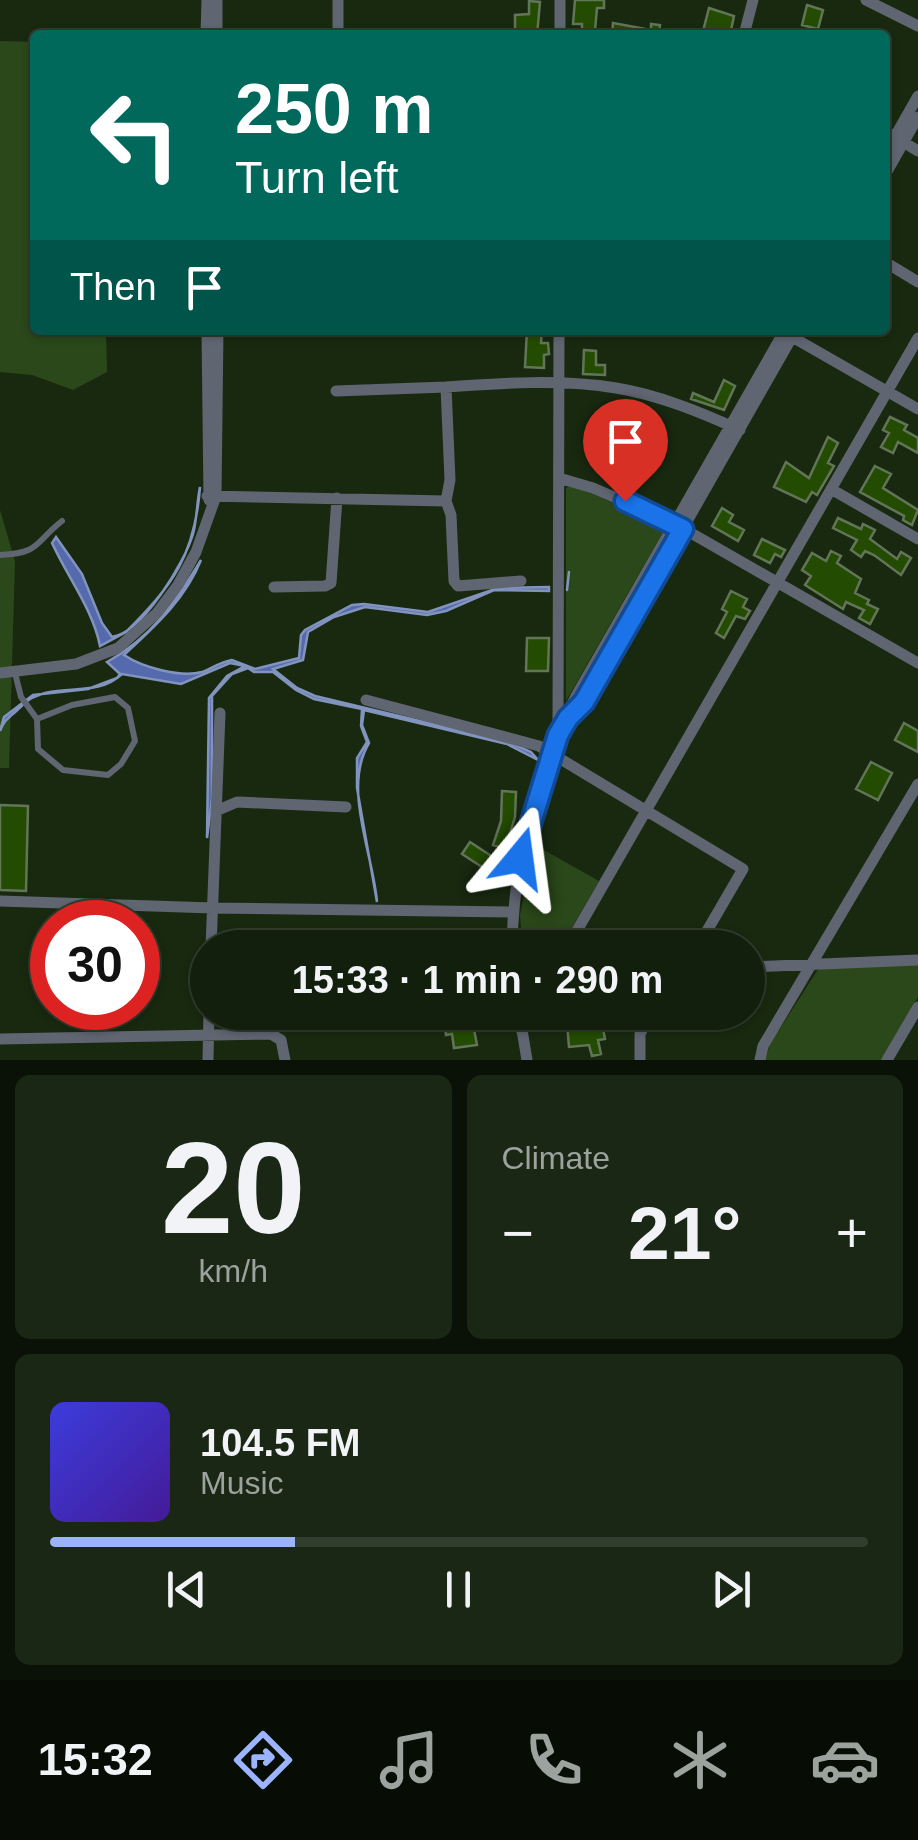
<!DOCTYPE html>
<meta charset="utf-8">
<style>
body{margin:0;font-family:Helvetica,sans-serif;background:#1b2715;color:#f1f3f6;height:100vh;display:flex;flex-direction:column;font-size:38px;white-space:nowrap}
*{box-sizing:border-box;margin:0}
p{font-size:32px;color:#9ca29d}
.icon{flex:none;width:55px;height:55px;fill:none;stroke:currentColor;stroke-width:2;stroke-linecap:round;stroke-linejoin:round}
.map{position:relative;height:1060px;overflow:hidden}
.side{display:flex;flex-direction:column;gap:15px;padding:15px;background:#0a1107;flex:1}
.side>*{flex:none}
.guide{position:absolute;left:30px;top:30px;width:860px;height:305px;border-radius:10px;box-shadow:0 2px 8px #0004,0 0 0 2px #313d2d;background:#00695c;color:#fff;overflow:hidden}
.speed{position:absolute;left:30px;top:900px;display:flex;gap:20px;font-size:50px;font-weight:700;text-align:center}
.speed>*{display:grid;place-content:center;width:130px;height:130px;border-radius:50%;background:#121f0c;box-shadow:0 2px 8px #0004,0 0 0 2px #313d2d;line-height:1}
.speed .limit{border:15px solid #d22;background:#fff;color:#111}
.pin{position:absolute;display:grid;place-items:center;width:85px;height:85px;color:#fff;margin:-102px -42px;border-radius:50% 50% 50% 0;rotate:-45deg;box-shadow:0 0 10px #0007}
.pin .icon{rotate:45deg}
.me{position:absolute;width:110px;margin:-55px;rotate:16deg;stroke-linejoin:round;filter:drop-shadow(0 0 8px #0008)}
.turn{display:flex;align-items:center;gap:35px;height:210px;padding:0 40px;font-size:45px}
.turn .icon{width:130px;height:130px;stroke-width:2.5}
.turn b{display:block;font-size:70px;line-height:85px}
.then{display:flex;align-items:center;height:95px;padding:0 40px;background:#0003;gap:20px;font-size:38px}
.big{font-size:75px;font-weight:700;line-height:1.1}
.side .card{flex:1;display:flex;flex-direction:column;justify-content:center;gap:15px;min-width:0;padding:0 35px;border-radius:15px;background:#1b2715}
.side .dial{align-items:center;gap:0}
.dial b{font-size:130px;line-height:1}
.song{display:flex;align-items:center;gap:30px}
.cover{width:120px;height:120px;border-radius:15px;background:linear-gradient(135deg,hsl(240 70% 55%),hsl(260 70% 35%))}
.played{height:10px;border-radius:5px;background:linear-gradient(90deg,#9cb4fd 30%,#313d2d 30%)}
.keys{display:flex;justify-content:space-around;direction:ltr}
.heat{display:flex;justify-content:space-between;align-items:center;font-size:55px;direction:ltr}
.side .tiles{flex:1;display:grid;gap:15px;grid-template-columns:1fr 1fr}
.card:last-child{grid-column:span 2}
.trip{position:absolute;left:190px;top:930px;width:575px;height:100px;border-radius:50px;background:#121f0c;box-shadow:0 2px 8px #0004,0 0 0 2px #313d2d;font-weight:700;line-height:100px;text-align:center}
.tab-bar{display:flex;height:160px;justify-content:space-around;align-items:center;background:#070c05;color:#9ca29d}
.tab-bar .icon{width:70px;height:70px}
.tab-bar .active{color:#9cb4fd}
.tab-bar b{font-size:45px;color:#f1f3f6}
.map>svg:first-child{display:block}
.green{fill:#2a4819}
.water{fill:#556aad;stroke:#8294be;stroke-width:2.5}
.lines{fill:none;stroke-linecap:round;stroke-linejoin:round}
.stream{stroke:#8294be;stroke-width:2.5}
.building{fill:#234c02;stroke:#627559;stroke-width:2.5}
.lane{stroke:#606572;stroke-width:6}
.street{stroke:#606572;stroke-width:11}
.route-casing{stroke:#114b97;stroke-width:25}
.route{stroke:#1a73e8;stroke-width:18}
</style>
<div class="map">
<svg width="918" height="1060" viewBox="0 0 918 1060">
<rect width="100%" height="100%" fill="#182910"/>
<path class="green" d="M0,41L35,42V330H106L107,372L73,390L32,375L0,372Z
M569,486L591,493L666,527L566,701V488Z
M0,510L15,561L9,768H0Z
M535,845L599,881L561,947H544L521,928L520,915Z
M918,964V997L882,1060H765L770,1044L819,968Z"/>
<path class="water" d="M200,487C195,555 173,585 126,632L100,646C93,610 68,578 52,543L56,537L82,574L102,623L112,637C142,633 185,562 193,534C197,519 197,501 200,487Z
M201,560C185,600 154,627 124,655C142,667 180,678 202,672C212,668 221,662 232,660L255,669L299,658L301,635L305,630L352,605L364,604L428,612L498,588L549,587V591L494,590L446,611L427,615L365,607L334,617L308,632L303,660L273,669L297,688L315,696L508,742L531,752L538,760L507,744L364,710L362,725L369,743C342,788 373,853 377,902L357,788V758L367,742L361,726L362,709L314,699L296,690L273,672H254L248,668L232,674L212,696V799L207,838L209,698L227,676L245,666L230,663L181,684L122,674C96,698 61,683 32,698C26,701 20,708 14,713C7,719 3,722 0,731L4,717L33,695L88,689L117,678L120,674L107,662C152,637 175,603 201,560Z"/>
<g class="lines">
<path class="stream" d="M567,590L569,572"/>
</g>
<path class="building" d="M575,0H604V8H597L595,31H582V24H573Z
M529,1L540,2L537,35H515V15L529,14Z
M807,5L823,10L818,29L802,25Z
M709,8L734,16L730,35H702Z
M613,23L651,30V24L660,25L659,35H612Z
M527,330H542L541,343H548L549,354L544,355V368L525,367Z
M584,350L596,351V365H605V375L583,374Z
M724,380L735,386L724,410L691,399L693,393L714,402Z
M890,417L907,425L904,430L918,438V453L898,442L893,453L881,447L889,433L883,430Z
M828,437L838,443L828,463L834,466L817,495L812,492L806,502L774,487L786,462L809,478Z
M875,466L891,474L883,488L918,510L912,525L903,520L904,516L860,492Z
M722,508L733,515L729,522L744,530L738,541L712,526Z
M838,518L861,529L863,524L875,530L870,539L897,559L901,552L911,558L901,575L874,555L865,551L861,557L851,550L857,540L833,528Z
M762,539L785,550L781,557L775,554L770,563L754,555Z
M831,551L841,556L837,563L861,579L855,593L869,600L867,604L878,609L870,624L859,618L864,610L846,602L843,609L805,585L811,576L802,570L812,553L826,561Z
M731,591L747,599L743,607L750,611L745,619L736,616L724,638L716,633L727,612L722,609Z
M527,638H549L548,671H526Z
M904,723L918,731V752L895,740Z
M871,762L892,773L878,800L856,789Z
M502,791L516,792L515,817L505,849L493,845L501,821Z
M0,805L28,806L26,891L0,890Z
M470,842L499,861L491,873L462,854Z
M600,1013L605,1039L598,1040L601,1054L592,1056L589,1045L569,1047L567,1023H578V1014Z
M471,1014L477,1045L454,1048L452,1034L446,1035L444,1018Z"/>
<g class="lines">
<path class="lane" d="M0,555C41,553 34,543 62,521
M15,673L21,697L37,719L38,749L63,770L108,775L121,764L135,741L128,708L115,697L72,705L37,719"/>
<path class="street" d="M338,0V35
M866,0L918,26
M206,35L207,0
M217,35V0
M560,35V0
M744,35L753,0
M885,131L918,151
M885,154L918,96
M885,175L918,117
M885,262L918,282
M207,330L209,500
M787,334L918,409
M336,391L446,387
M559,478L593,488L670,521L918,663
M831,489L918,539
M207,496L446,501L450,480L446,387C501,383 562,379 616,388C659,395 700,412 740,430
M446,501L451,515L454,581L458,586L521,581
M274,587L325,586L331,583L337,498
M0,673L76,664L118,648L157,613L178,585L196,552L216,496L218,330
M366,700L539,746L743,869L697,948
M568,718L584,702L796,330
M558,731L559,330
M216,811L237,802L346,807
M0,901L213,908L512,912
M211,948L220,713
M512,948C513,861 538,774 576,696L785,330
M567,948L918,338
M748,967L918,960
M519,1012L527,1060
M522,1032L532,1012
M0,1039L271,1034L281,1040L285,1060
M208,1060L209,1012
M640,1060V1034L651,1012
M760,1060L763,1046L918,784
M887,1060L918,1007"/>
</g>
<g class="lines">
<g class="route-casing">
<path id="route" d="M520,858L558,735L568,718L584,702L683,529L625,501"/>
</g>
<use href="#route" class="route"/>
</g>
</svg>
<div class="speed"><div class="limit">30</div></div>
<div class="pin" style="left:625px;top:501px;background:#d93025"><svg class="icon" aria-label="arrive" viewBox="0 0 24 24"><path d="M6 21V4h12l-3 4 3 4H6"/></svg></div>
<svg class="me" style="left:520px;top:858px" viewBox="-20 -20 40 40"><path d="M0-17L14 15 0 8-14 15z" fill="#1a73e8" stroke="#fff" stroke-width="4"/></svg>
<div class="trip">15:33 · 1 min · 290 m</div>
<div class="guide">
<div class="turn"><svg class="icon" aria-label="left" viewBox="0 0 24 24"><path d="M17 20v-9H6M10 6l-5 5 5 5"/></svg><div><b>250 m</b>Turn left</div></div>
<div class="then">Then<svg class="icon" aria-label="arrive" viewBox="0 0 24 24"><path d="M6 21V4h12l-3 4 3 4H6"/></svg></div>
</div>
</div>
<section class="side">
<div class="tiles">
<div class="card dial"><b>20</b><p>km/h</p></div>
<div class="card"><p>Climate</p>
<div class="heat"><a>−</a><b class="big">21°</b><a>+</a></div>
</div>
<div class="card">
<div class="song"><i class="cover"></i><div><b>104.5 FM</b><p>Music</p></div></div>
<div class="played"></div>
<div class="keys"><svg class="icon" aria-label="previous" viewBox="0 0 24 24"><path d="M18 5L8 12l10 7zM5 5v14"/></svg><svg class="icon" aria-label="pause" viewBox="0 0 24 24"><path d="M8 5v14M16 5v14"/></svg><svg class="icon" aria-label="next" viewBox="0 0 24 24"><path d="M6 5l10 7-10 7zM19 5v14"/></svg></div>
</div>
</div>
</section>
<nav class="tab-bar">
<b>15:32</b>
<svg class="icon active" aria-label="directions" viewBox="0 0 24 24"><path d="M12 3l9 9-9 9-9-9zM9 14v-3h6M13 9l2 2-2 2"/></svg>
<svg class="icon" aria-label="music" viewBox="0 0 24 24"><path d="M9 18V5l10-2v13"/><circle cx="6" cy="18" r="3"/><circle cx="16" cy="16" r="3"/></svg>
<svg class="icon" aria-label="phone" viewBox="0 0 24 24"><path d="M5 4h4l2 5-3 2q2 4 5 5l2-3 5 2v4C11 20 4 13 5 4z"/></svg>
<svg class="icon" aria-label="climate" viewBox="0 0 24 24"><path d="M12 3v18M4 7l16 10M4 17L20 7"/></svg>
<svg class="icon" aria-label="car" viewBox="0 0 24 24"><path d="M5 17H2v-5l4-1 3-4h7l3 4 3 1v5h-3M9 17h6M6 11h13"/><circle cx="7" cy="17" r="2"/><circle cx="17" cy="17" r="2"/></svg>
</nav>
